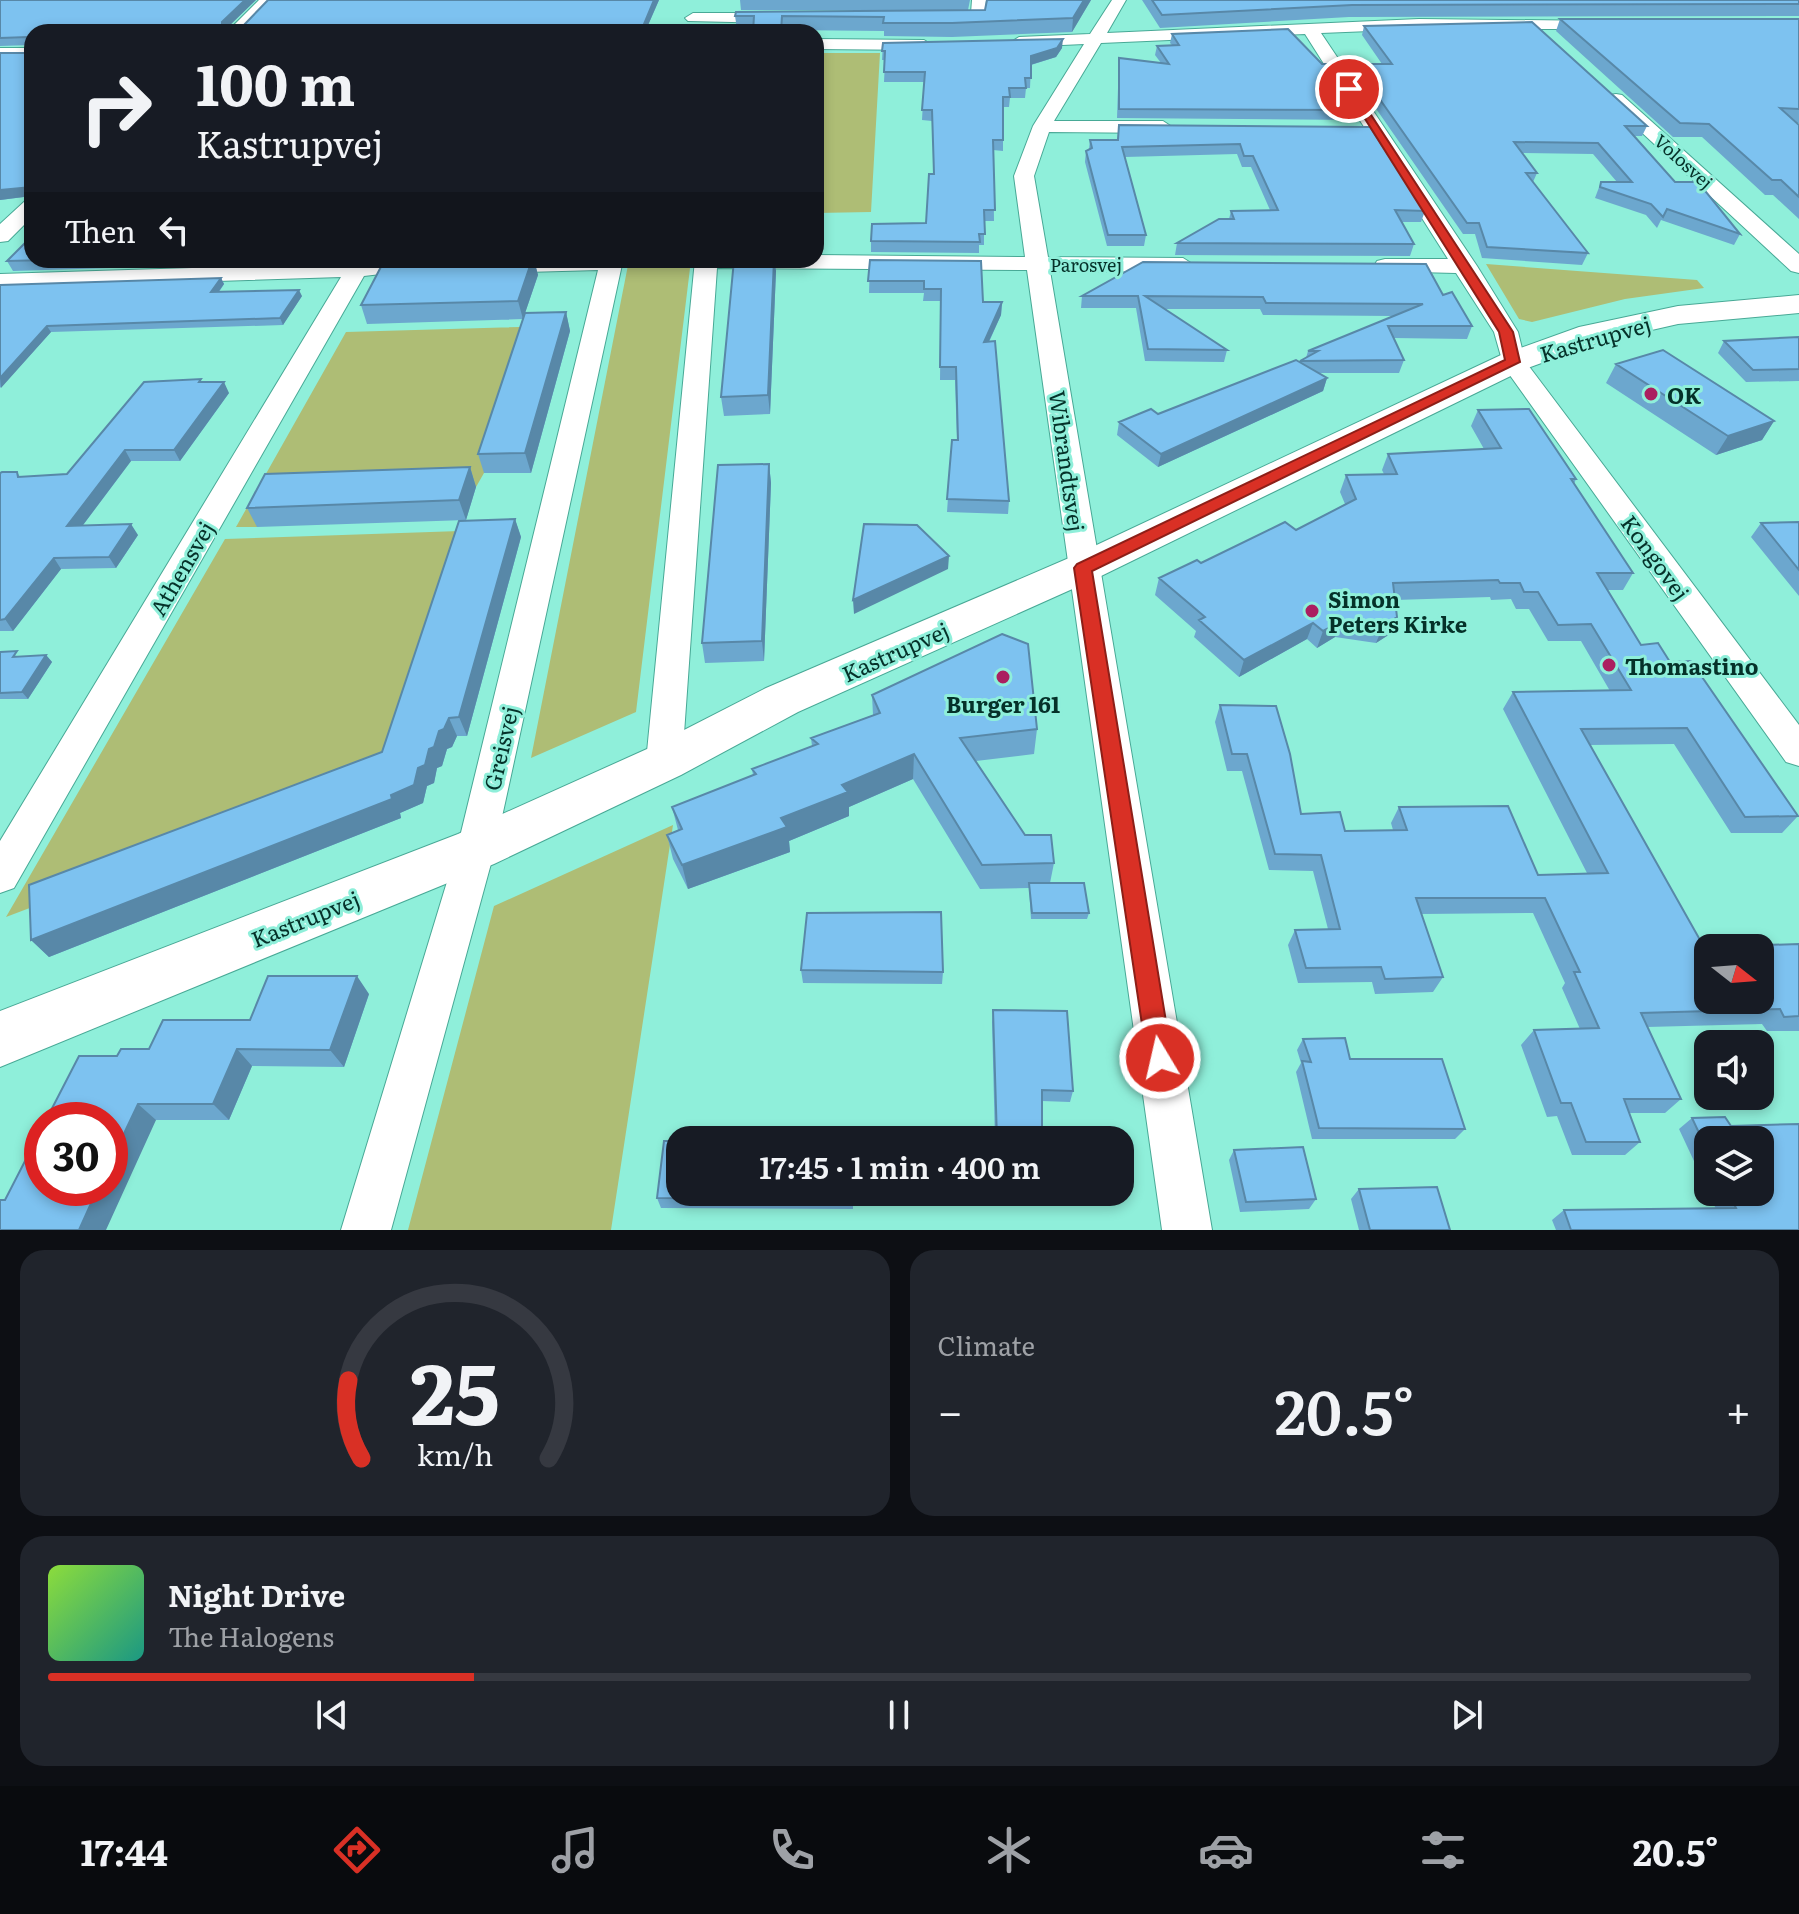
<!DOCTYPE html>
<meta charset="utf-8">
<style>
body{margin:0;font-family:Literata,serif;background:#20242c;color:#f1f3f6;height:100vh;display:flex;flex-direction:column;font-size:30px;white-space:nowrap}
*{box-sizing:border-box;margin:0}
p{font-size:26px;color:#9ea1a6}
.icon{flex:none;width:44px;height:44px;fill:none;stroke:currentColor;stroke-width:2;stroke-linecap:round;stroke-linejoin:round}
.map{position:relative;height:1230px;overflow:hidden}
.panel{display:flex;flex-direction:column;gap:20px;padding:20px;background:#0d0f14;flex:1}
.panel>*{flex:none}
.top-card{position:absolute;left:24px;top:24px;width:800px;height:244px;border-radius:24px;box-shadow:0 4px 12px #0003;background:#171b24;color:#f1f3f6;overflow:hidden}
.needle{width:52px;rotate:107deg}
.tools{position:absolute;left:1694px;top:934px;display:grid;gap:16px}
.tools a{display:grid;place-items:center;width:80px;height:80px;border-radius:16px;background:#171b24;box-shadow:0 4px 12px #0003;font-size:40px}
.speed{position:absolute;left:24px;top:1102px;display:flex;gap:16px;font-size:40px;font-weight:700;text-align:center}
.speed>*{display:grid;place-content:center;width:104px;height:104px;border-radius:50%;background:#171b24;box-shadow:0 4px 12px #0003;line-height:1}
.speed .limit{border:12px solid #d22;background:#fff;color:#111}
.pin{position:absolute;display:grid;place-items:center;width:68px;height:68px;color:#fff;margin:-34px;border:4px solid #fff;border-radius:50%;box-shadow:0 2px 8px #0007}
.me{position:absolute;width:88px;margin:-44px;rotate:351deg;stroke-linejoin:round;filter:drop-shadow(0 0 6px #0008)}
.turn{display:flex;align-items:center;gap:28px;height:168px;padding:0 40px;font-size:36px}
.turn .icon{width:104px;height:104px;stroke-width:2.5}
.turn b{display:block;font-size:56px;line-height:68px}
.then{display:flex;align-items:center;height:76px;padding:0 40px;background:#0003;gap:16px;font-size:30px}
.big{font-size:60px;font-weight:600;line-height:1.1}
.panel .tile{flex:1;display:flex;flex-direction:column;justify-content:center;gap:12px;min-width:0;padding:0 28px;border-radius:24px;background:#20242c}
.panel .dial{align-items:center;gap:0}
.dial svg{height:208px;overflow:visible;fill:none;stroke:#363941;stroke-width:7;stroke-linecap:round;text-anchor:middle}
.dial text{fill:#f1f3f6;stroke:none}
.song{display:flex;align-items:center;gap:24px}
.cover{width:96px;height:96px;border-radius:12px;background:linear-gradient(135deg,hsl(90 70% 55%),hsl(170 70% 35%))}
.played{height:8px;border-radius:4px;background:linear-gradient(90deg,#d93025 25%,#363941 25%)}
.keys{display:flex;justify-content:space-around;direction:ltr}
.heat{display:flex;justify-content:space-between;align-items:center;font-size:44px;direction:ltr}
.panel .tiles{flex:1;display:grid;gap:20px;grid-template-columns:1fr 1fr}
.tile:last-child{grid-column:span 2}
.trip{position:absolute;left:666px;top:1126px;width:468px;height:80px;border-radius:24px;background:#171b24;box-shadow:0 4px 12px #0003;font-weight:600;line-height:80px;text-align:center}
.tabs{display:flex;height:128px;justify-content:space-around;align-items:center;background:#090b0e;color:#9ea1a6}
.tabs .icon{width:56px;height:56px}
.tabs .selected{color:#d93025}
.tabs b{font-size:36px;color:#f1f3f6}
.map>svg:first-child{display:block}
.green{fill:#aebd75}
.lines{fill:none;stroke-linecap:round;stroke-linejoin:round}
.minor-casing{stroke:#48a996;stroke-width:2}
.tertiary-casing{stroke:#48a996;stroke-width:2}
.minor{fill:#fff;fill-rule:evenodd}
.tertiary{fill:#fff;fill-rule:evenodd}
.wall{fill:#6ca7ce}
.shaded-wall{fill:#5888a8}
.building{fill:#7dc2f0;stroke:#5888a8;stroke-width:2;fill-rule:evenodd}
.route{fill:#d93025;stroke:#8d1f18;stroke-width:2}
.poi-dot{fill:#ab1f60;stroke:#8fefda;stroke-width:3}
.labels{text-anchor:middle;dominant-baseline:central;stroke-width:6;stroke-linejoin:round;paint-order:stroke}
.far-street-label{font-size:18px;fill:#053129;stroke:#8fefda}
.street-label{font-size:22px;fill:#053129;stroke:#8fefda}
.poi-label{font-size:22px;font-weight:bold;fill:#053129;stroke:#8fefda;text-anchor:start}
</style>
<div class="map">
<svg width="1799" height="1230" viewBox="0 0 1799 1230">
<rect width="100%" height="100%" fill="#8fefda"/>
<path class="green" d="M816,53H880L871,212L816,213Z
M629,260H691L636,712L531,758Z
M1486,264L1697,280L1704,288L1625,299L1532,322L1519,319Z
M520,327L484,473L476,487L275,494L257,527H236L346,332Z
M460,531L388,772L6,917L225,539Z
M673,825L611,1230H408L494,906Z"/>
<g class="lines">
<g class="minor-casing">
<path id="minor" d="M259,0H275L244,32H227Z
M972,0H986L984,21L944,23L936,18L944,13H971Z
M1112,0H1126L1107,33L1419,19L1606,21V27L1600,29H1419L1321,33L1477,266L1518,332L1525,361L1799,725V766L1786,762L1504,367L1494,332L1456,273L1377,271L1374,266L1377,261L1385,259H1448L1305,34L1101,43L1054,121H1163L1172,127L1163,133L1049,132L1034,176L1048,257L1183,258L1194,265L1183,272L1050,271L1212,1230H1162L1027,270L717,268L682,762L677,772L664,776L651,772L646,762L695,260H816V255L1025,257L1014,176L1033,126L1084,44L1019,47L1011,42L1019,37L1090,34Z
M693,13H778L786,18L778,23L688,21L685,18Z
M816,39L924,40L932,45L924,50L816,49Z
M0,48H32V58H0Z
M1616,94L1622,95L1799,254V273L1791,271L1610,103L1607,99L1610,95Z
M32,199V217L8,241L0,242V224L25,201Z
M351,260H373L372,262L381,264L384,269L381,274L364,276L14,888L0,893V841L341,277L0,288V274L349,263Z
M488,260H623L495,849L391,1230H341L457,849L598,270L491,273L480,266Z"/>
</g>
<g class="tertiary-casing">
<path id="tertiary" d="M1799,295V313L1678,324L1599,342L1525,369L1097,578L798,712L681,775L494,864L0,1067V1011L458,834L647,749L766,688L1069,558L1501,355L1579,327L1678,306Z"/>
</g>
<use href="#minor" class="minor"/>
<use href="#tertiary" class="tertiary"/>
</g>
<path class="wall" d="M0,0H256L228,26L659,0L645,32H32V196L0,200L28,53L31,50L30,45L0,46Z
M740,0H970L968,10H741Z
M1091,0L1072,32L952,37L884,36V31L783,30V32H753V29H737L735,16L985,10Z
M1142,0H1799V16L1349,17L1160,28Z
M1560,19H1799V123H1797L1799,125V219L1773,195H1765L1702,137H1673L1556,31Z
M1364,26L1647,126L1642,136H1635L1675,182L1740,234L1734,245L1661,220L1657,228L1646,215L1595,198L1601,182H1617L1593,154L1522,153L1537,173L1533,182L1588,253L1582,265L1482,258L1475,234H1463L1352,74L1355,64H1382L1362,35Z
M1172,34L1359,110L1356,120L1117,118L1119,58L1161,63L1155,55L1157,46L1172,45L1170,43Z
M883,43L1062,48L1056,57L1031,65L1030,88H1026L1025,98H1010L1009,107H1003V151L993,150L994,221H984V245H979V253L871,252V241L926,223L934,174L932,121L922,120L924,82H884L885,60H882Z
M1119,125L1370,127L1425,211L1421,222H1401L1414,244L1410,256L1175,255L1177,243L1229,219L1231,211L1270,210L1251,167H1242L1237,154L1125,157L1146,235L1144,246H1107L1085,162L1086,151L1089,149L1090,140H1117Z
M32,260H243L240,264L13,271L7,261Z
M427,260H534L538,275L523,319L367,324L361,305Z
M734,260H775L776,271L770,414L724,416L721,397Z
M870,260L983,302H1002L1001,315L989,342L1009,501L1008,514L947,512L952,440H957L955,380H940L941,301H923L924,293H869Z
M221,278L224,284L219,292L302,296L283,325L51,332L0,388V285Z
M1443,295L1472,326L1467,339L1393,338L1404,360L1399,373H1318L1327,378L1323,391L1158,467L1117,435L1119,422L1158,414L1299,362L1306,358L1308,351L1393,316L1263,315L1260,309H1164L1227,350L1224,362L1145,361L1136,308H1081L1082,296Z
M566,312L570,331L531,473H484L478,454Z
M1799,337V381L1746,382L1718,353L1724,341Z
M1616,364L1774,421L1762,440L1716,455L1606,383Z
M203,382L229,393L180,461H131L83,525L138,535L116,568L61,569L13,631H0V473L17,472L20,477L67,474Z
M1478,410L1576,479L1574,484L1633,573L1623,590H1607L1641,645L1670,662L1798,816L1782,833H1731L1674,744L1590,745L1704,947L1799,944V1031H1767L1762,1024L1647,1027L1681,1099L1665,1113H1629L1640,1142L1625,1155H1572L1557,1116L1547,1117L1521,1045L1534,1030L1580,1029L1562,988L1565,983L1533,913L1421,914L1443,977L1433,992L1375,994L1372,982L1298,983L1288,945L1295,930L1328,929L1313,871L1269,870L1242,771H1227L1215,722L1220,705L1301,814L1345,831L1393,830L1391,823L1399,807L1538,875L1587,873L1503,709L1513,692L1610,691L1581,641H1548L1529,609H1516L1511,599L1491,600L1490,597L1395,600L1390,634L1376,643L1335,637L1317,648L1307,639L1239,677L1194,637L1196,631L1155,595L1159,578L1296,530L1345,504L1340,492L1346,475L1384,474L1382,470L1388,454L1484,449L1471,426Z
M769,464L771,483L764,661L705,663L702,643Z
M470,467L476,487L466,520L257,527L247,508Z
M515,519L521,537L467,736H457L452,747L447,749L442,766L437,768L434,783L427,786L423,803L400,813L401,818L49,957L31,940L382,752Z
M1799,522V596L1751,537L1761,523Z
M0,652L21,657L46,655L52,662L28,699H0Z
M872,695L1037,729L1034,754L976,761L1025,835L1054,863L1050,883L1089,913L1087,919H1031L1029,888L980,889L913,779L849,807V816L789,841L790,852L688,889L673,859L667,835L678,830L672,807L753,775L752,769L812,746L811,738L873,715Z
M801,970L943,972L942,984L803,983Z
M369,994L344,1067L252,1066L229,1120H156L5,1200L117,1056L149,1049L250,1020Z
M993,1010L1073,1091L1070,1102L1042,1101V1140H995L992,1022Z
M1303,1039L1350,1059L1465,1129L1455,1139H1312L1296,1072L1301,1063L1297,1050Z
M1692,1118L1731,1126L1799,1230H1556L1552,1220L1564,1210L1716,1209L1708,1192H1760L1708,1140V1191L1679,1129Z
M1234,1150L1316,1199L1309,1209L1240,1212L1229,1160Z
M1359,1189L1450,1230H1359L1351,1199Z
M680,1192H853V1209L661,1208L657,1198Z"/>
<path class="shaded-wall" d="M245,0H256L225,30L222,26V22Z
M654,0H659L645,32H642V29Z
M1084,0H1091L1072,32L1073,18Z
M1063,39L1062,48L1056,57L1030,65L1031,56Z
M26,187L31,196L0,200V190Z
M532,260H534L538,275L523,319L518,301Z
M774,260L776,271L770,414L768,395Z
M221,278L224,284L214,298L211,292Z
M299,290L302,296L283,325L280,318Z
M1002,302L1001,315L983,354L984,342Z
M566,312L570,331L531,473L525,453Z
M47,326L51,332L1,388L0,378Z
M1327,378L1323,391L1158,467L1161,454Z
M224,382L229,393L180,461L174,450Z
M1774,421L1762,440L1716,455L1728,436Z
M125,450L131,461L74,537L67,526Z
M769,464L771,483L764,661L762,641Z
M470,467L476,487L466,520L459,500Z
M515,519L521,537L467,736L459,717Z
M131,524L138,535L116,568L109,557Z
M949,556L948,569L854,614L853,600Z
M54,558L61,569L13,631L5,619Z
M1397,617L1390,634L1376,643L1383,626Z
M1342,621L1335,637L1317,648L1323,631Z
M1313,623L1307,639L1239,677L1244,660Z
M46,655L52,662L28,699L22,692Z
M449,718L457,736L452,747L447,749L442,766L437,768L434,783L427,786L423,803L400,813L401,818L49,957L31,940L391,795L418,768L439,731Z
M914,754L913,779L849,807V816L789,841L790,852L688,889L682,865L781,818L842,785Z
M357,976L369,994L344,1067L330,1050Z
M237,1049L252,1066L229,1120L213,1104Z
M138,1104L156,1120L106,1230H79L98,1188H110V1163Z"/>
<path class="building" d="M0,0H245L222,22V26H243L268,0H654L642,29L645,30L644,32H32V187L0,190V53H28L31,50L28,37L0,38Z
M987,0H1084L1073,18L952,23H883L884,17L782,16L781,32H753L754,16H735L736,12L985,10Z
M1152,0H1799V4L1352,5L1162,15Z
M1560,19H1799V109L1780,108L1799,125V197L1781,180H1772L1709,124L1680,123Z
M1532,22L1647,126H1625L1675,182H1698L1740,234L1667,209L1663,217L1651,204L1600,187L1601,182H1632L1598,143L1514,142L1537,173H1526L1588,253L1487,247L1479,223H1467L1355,64H1392L1364,26Z
M1288,29L1322,64H1329L1359,110L1119,109V58L1169,64L1157,46L1179,45L1172,34Z
M1063,39L1057,48L1031,56V78H1025L1026,88H1009L1010,97H1003V140H993L995,210H984L985,234H979L980,242L871,241L872,224L926,223L929,174H934L932,110H922L925,72H884L885,51H882L883,43Z
M1119,125L1370,127L1425,211L1395,210L1414,244L1177,243L1219,219H1234L1231,211L1278,210L1253,156H1244L1240,144L1122,147L1146,235H1108L1086,151L1092,148L1090,140H1118Z
M32,236V260H50L7,261Z
M427,260H532L518,301L361,305L384,261Z
M734,260H774L768,395L721,397Z
M870,260L981,261L983,302H1002L984,342L995,341L1009,501L947,499L952,440H958L956,367H940L941,289H924V281H868Z
M1143,262L1426,264L1443,295L1452,292L1472,326H1388L1404,360L1300,361L1318,351H1308L1423,304L1266,303L1263,297L1145,296L1227,350L1148,349L1138,296H1082Z
M221,278L211,292L299,290L280,318L47,326L0,378V285Z
M566,312L525,453L478,454L525,313Z
M1799,337V369L1753,370L1724,341Z
M1663,350L1774,421L1728,436L1616,364Z
M1296,360L1327,378L1161,454L1119,422L1151,409L1158,414Z
M201,379L199,382H224L174,450H125L67,526L131,524L109,557L54,558L5,619L0,620V473L2,472H17L18,477L67,474L144,382Z
M1529,409L1576,479H1571L1633,573H1597L1641,645L1658,643L1670,662L1691,661L1798,816L1745,817L1687,728L1581,729L1704,947L1799,944V1016L1784,1017L1780,1009L1641,1013L1681,1099H1624L1640,1142H1586L1571,1103H1561L1534,1030L1599,1028L1574,972H1580L1545,898H1416L1443,977L1385,979L1381,967L1306,968L1295,930L1340,929L1321,855L1275,854L1247,754H1232L1220,705L1276,706L1290,754L1301,814L1340,812L1345,831L1407,830L1399,807L1508,806L1538,875L1608,873L1513,692L1631,690L1591,624L1558,625L1538,592H1524L1520,583H1500L1498,580L1393,583L1397,617L1383,626L1342,621L1323,631L1313,623L1244,660L1199,620L1205,617L1159,578L1197,560L1201,563L1285,522L1296,530L1356,499L1346,475L1397,474L1388,454L1501,448L1478,410ZM1708,948H1760V1000H1708Z
M769,464L762,641L702,643L718,465Z
M470,467L459,500L247,508L265,474Z
M515,519L459,717L449,718L444,729L439,731L434,747L429,749L425,765L418,768L414,785L391,795L392,799L31,940L29,885L382,752L459,521Z
M1799,522V570L1761,523Z
M864,524L917,525L949,556L853,600Z
M1002,634L1028,644L1037,729L960,738L1025,835H1051L1054,863L982,865L914,754L842,785L848,792L781,818L787,827L682,865L667,835L682,829L672,807L756,774L752,769L818,744L811,738L880,713L872,695Z
M17,651L13,657L46,655L22,692L0,693V652Z
M1029,883H1084L1089,913H1032Z
M941,912L943,972L801,970L807,913Z
M268,976H357L330,1050L237,1049L213,1104H138L110,1163V1120H46L79,1056H117L121,1049H149L163,1020H250Z
M993,1010L1067,1011L1073,1091L1042,1090V1140H997Z
M1345,1038L1350,1059H1442L1465,1129L1319,1128L1302,1061L1311,1062L1303,1039Z
M1725,1117L1731,1126L1799,1124V1230H1571L1564,1210L1736,1208L1728,1192H1760V1140H1708V1152L1692,1118Z
M42,1128V1188H98L79,1230H0V1200H5Z
M664,1141H680V1192H852V1199L657,1198Z
M1303,1147L1316,1199L1246,1202L1234,1150Z
M1437,1187L1450,1230H1370L1359,1189Z"/>
<path class="route" d="M1345,87L1354,89L1513,332L1520,362L1092,571L1172,1058L1169,1067L1160,1070L1151,1067L1147,1058L1074,568L1077,564L1505,360L1499,332Z"/>
<g class="poi-dot">
<circle cx="1651" cy="394" r="8"/>
<circle cx="1312" cy="611" r="8"/>
<circle cx="1609" cy="665" r="8"/>
<circle cx="1003" cy="677" r="8"/>
</g>
<g class="labels">
<g class="far-street-label">
<text transform="translate(1684 161) rotate(42)">Volosvej</text>
<text x="1086" y="264">Parosvej</text>
</g>
<g class="street-label">
<text transform="translate(1595 338) rotate(-16)">Kastrupvej</text>
<text transform="translate(1068 461) rotate(82)">Wibrandtsvej</text>
<text transform="translate(1656 557) rotate(54)">Kongovej</text>
<text transform="translate(181 568) rotate(-60)">Athensvej</text>
<text transform="translate(895 651) rotate(-24)">Kastrupvej</text>
<text transform="translate(500 748) rotate(-77)">Greisvej</text>
<text transform="translate(305 918) rotate(-22)">Kastrupvej</text>
</g>
<g class="poi-label">
<text x="1667" y="394">OK</text>
<text x="1328" y="598">Simon<tspan x="1328" dy="25">Peters Kirke</tspan></text>
<text x="1625" y="665">Thomastino</text>
<text x="1003" y="703" text-anchor="middle">Burger 161</text>
</g>
</g>
</svg>
<div class="tools">
<a><svg class="needle" viewBox="-14 -14 28 28"><path d="M0-13l5 13h-10z" fill="#e53935"/><path d="M0 13l5-13h-10z" fill="#9ea1a6"/></svg></a>
<a><svg class="icon" aria-label="sound" viewBox="0 0 24 24"><path d="M4 9h4l5-4v14l-5-4H4zM17 9q2 3 0 6"/></svg></a>
<a><svg class="icon" aria-label="layers" viewBox="0 0 24 24"><path d="M12 4l9 5-9 5-9-5zM3 14l9 5 9-5"/></svg></a>
</div>
<div class="speed"><div class="limit">30</div></div>
<div class="pin" style="left:1349px;top:89px;background:#d93025"><svg class="icon" aria-label="arrive" viewBox="0 0 24 24"><path d="M6 21V4h12l-3 4 3 4H6"/></svg></div>
<svg class="me" style="left:1160px;top:1058px" viewBox="-20 -20 40 40"><circle r="17" fill="#d93025" stroke="#fff" stroke-width="3"/><path d="M0-11L8 9 0 5-8 9z" fill="#fff"/></svg>
<div class="trip">17:45 · 1 min · 400 m</div>
<div class="top-card">
<div class="turn"><svg class="icon" aria-label="right" viewBox="0 0 24 24"><path d="M7 20v-9h11M14 6l5 5-5 5"/></svg><div><b>100 m</b>Kastrupvej</div></div>
<div class="then">Then<svg class="icon" aria-label="left" viewBox="0 0 24 24"><path d="M17 20v-9H6M10 6l-5 5 5 5"/></svg></div>
</div>
</div>
<section class="panel">
<div class="tiles">
<div class="tile dial"><svg viewBox="0 0 100 80">
<path d="M14 69A42 42 0 1 1 86 69"/>
<path d="M14 69A42 42 0 0 1 9 39" stroke="#d93025"/>
<text x="50" y="56" font-size="32" font-weight="700">25</text>
<text x="50" y="72" font-size="11">km/h</text>
</svg></div>
<div class="tile"><p>Climate</p>
<div class="heat"><a>−</a><b class="big">20.5°</b><a>+</a></div>
</div>
<div class="tile">
<div class="song"><i class="cover"></i><div><b>Night Drive</b><p>The Halogens</p></div></div>
<div class="played"></div>
<div class="keys"><svg class="icon" aria-label="previous" viewBox="0 0 24 24"><path d="M18 5L8 12l10 7zM5 5v14"/></svg><svg class="icon" aria-label="pause" viewBox="0 0 24 24"><path d="M8 5v14M16 5v14"/></svg><svg class="icon" aria-label="next" viewBox="0 0 24 24"><path d="M6 5l10 7-10 7zM19 5v14"/></svg></div>
</div>
</div>
</section>
<nav class="tabs">
<b>17:44</b>
<svg class="icon selected" aria-label="directions" viewBox="0 0 24 24"><path d="M12 3l9 9-9 9-9-9zM9 14v-3h6M13 9l2 2-2 2"/></svg>
<svg class="icon" aria-label="music" viewBox="0 0 24 24"><path d="M9 18V5l10-2v13"/><circle cx="6" cy="18" r="3"/><circle cx="16" cy="16" r="3"/></svg>
<svg class="icon" aria-label="phone" viewBox="0 0 24 24"><path d="M5 4h4l2 5-3 2q2 4 5 5l2-3 5 2v4C11 20 4 13 5 4z"/></svg>
<svg class="icon" aria-label="climate" viewBox="0 0 24 24"><path d="M12 3v18M4 7l16 10M4 17L20 7"/></svg>
<svg class="icon" aria-label="car" viewBox="0 0 24 24"><path d="M5 17H2v-5l4-1 3-4h7l3 4 3 1v5h-3M9 17h6M6 11h13"/><circle cx="7" cy="17" r="2"/><circle cx="17" cy="17" r="2"/></svg>
<svg class="icon" aria-label="filters" viewBox="0 0 24 24"><path d="M4 7h16M4 17h16"/><circle cx="9" cy="7" r="2"/><circle cx="15" cy="17" r="2"/></svg>
<b>20.5°</b>
</nav>
